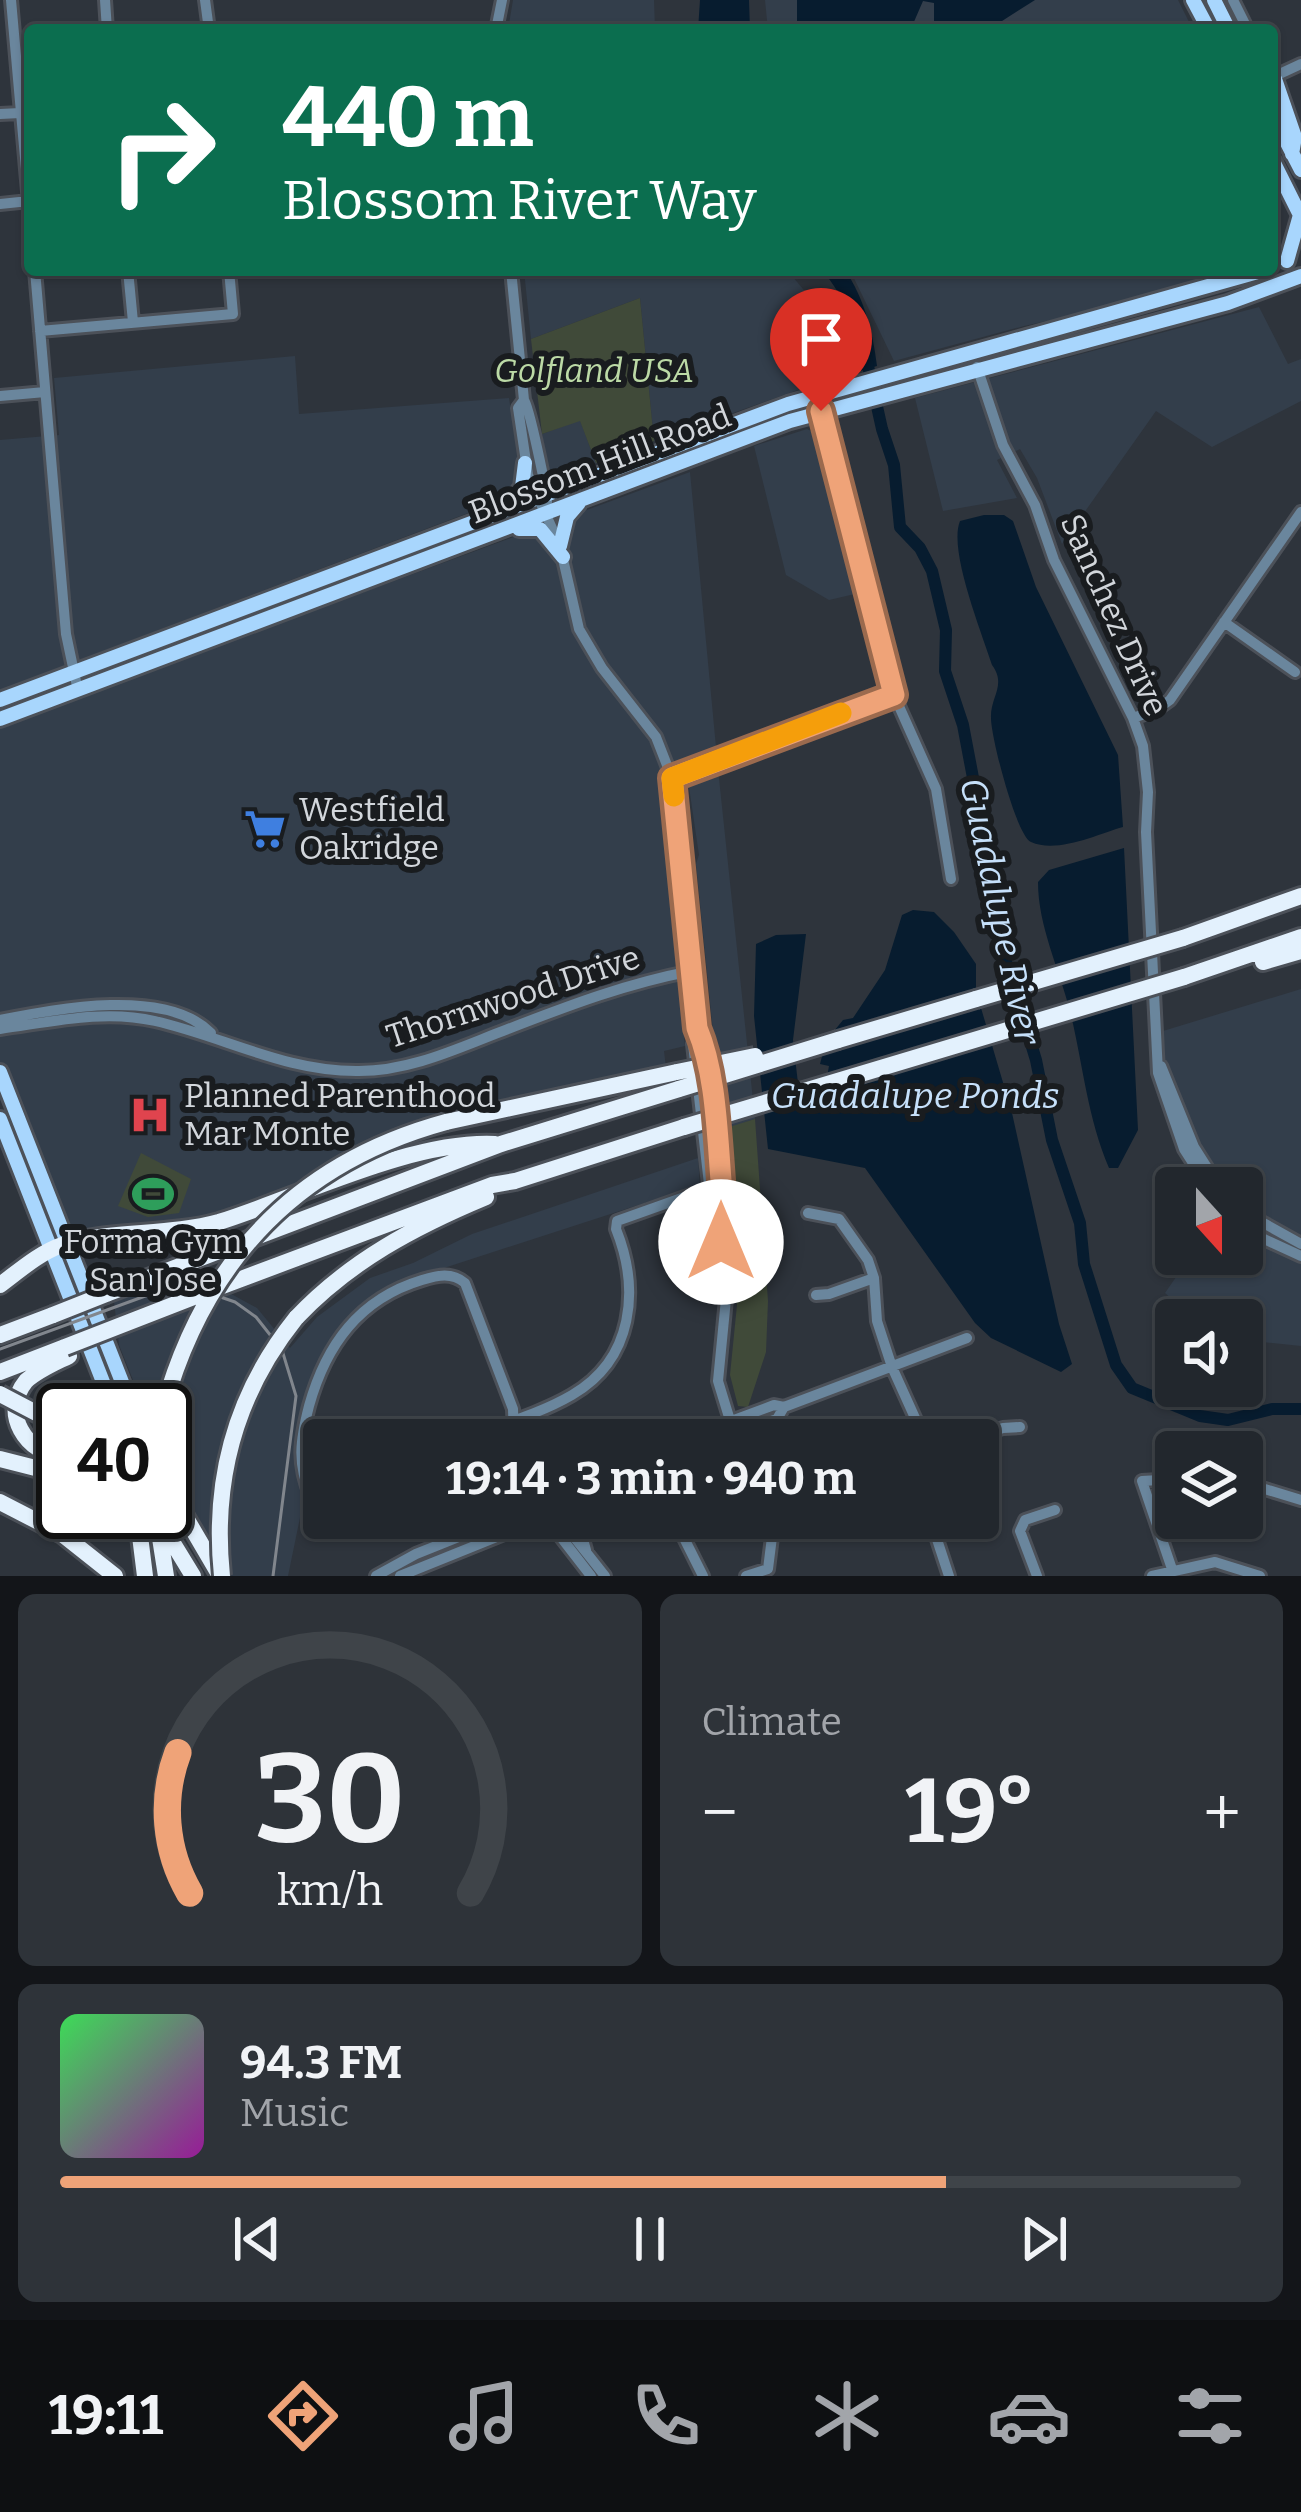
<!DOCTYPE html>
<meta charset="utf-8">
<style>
body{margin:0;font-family:Bitter,serif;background:#2e3339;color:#f1f3f6;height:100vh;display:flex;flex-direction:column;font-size:45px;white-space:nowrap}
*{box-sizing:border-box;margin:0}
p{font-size:39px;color:#a2a5aa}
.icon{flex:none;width:66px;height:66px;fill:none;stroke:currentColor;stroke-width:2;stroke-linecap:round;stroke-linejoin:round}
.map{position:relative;height:1576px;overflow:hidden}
.drawer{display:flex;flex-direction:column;gap:18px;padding:18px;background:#131519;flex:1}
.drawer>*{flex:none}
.banner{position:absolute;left:24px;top:24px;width:1254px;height:252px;border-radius:12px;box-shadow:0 3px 9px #0004,0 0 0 3px #3f4449;background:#0b6e4f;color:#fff;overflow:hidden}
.needle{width:78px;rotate:159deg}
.fabs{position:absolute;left:1155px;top:1167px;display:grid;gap:24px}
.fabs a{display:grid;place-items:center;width:108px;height:108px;border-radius:12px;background:#22272d;box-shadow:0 3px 9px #0004,0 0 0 3px #3f4449;font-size:60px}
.speed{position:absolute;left:36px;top:1383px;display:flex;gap:24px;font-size:60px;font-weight:700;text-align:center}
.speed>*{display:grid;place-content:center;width:156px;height:156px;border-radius:50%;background:#22272d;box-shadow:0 3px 9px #0004,0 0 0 3px #3f4449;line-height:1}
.speed .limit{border:6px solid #111;border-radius:18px;background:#fff;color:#111}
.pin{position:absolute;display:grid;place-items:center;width:102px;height:102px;color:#fff;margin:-123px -51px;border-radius:50% 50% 50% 0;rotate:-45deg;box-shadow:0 0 12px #0007}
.pin .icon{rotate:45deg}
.me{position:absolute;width:132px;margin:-66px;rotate:0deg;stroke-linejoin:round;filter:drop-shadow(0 0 9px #0008)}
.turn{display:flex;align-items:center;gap:42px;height:252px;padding:0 60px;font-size:54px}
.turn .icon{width:156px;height:156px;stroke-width:2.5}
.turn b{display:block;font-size:84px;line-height:102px}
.big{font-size:90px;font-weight:700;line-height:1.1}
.drawer .card{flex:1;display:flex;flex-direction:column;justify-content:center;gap:18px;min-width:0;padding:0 42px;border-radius:18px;background:#2e3339}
.drawer .dial{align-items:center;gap:0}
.dial svg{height:312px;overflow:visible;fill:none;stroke:#3f4449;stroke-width:7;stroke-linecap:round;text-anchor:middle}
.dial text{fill:#f1f3f6;stroke:none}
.song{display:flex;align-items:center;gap:36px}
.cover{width:144px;height:144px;border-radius:18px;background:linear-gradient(135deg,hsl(130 70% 55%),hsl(300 70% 35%))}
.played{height:12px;border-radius:6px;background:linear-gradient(90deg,#efa378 75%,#3f4449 75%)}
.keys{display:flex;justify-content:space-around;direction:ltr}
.heat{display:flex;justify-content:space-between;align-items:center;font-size:66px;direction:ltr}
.drawer .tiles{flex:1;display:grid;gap:18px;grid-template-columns:1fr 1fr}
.card:last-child{grid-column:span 2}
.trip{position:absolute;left:303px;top:1419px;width:696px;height:120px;border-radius:12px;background:#22272d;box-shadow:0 3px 9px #0004,0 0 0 3px #3f4449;font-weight:700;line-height:120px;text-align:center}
.menu{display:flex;height:192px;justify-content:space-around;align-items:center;background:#0e1012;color:#a2a5aa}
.menu .icon{width:84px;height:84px}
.menu .selected{color:#efa378}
.menu b{font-size:54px;color:#f1f3f6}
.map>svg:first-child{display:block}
.built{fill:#333e4b}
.green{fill:#404a39}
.water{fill:#071c2f}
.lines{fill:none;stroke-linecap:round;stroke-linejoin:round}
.river{stroke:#071c2f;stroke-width:12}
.minor-casing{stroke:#4c5159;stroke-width:16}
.major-casing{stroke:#4c5159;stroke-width:20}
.highway-casing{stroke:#4c5159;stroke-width:22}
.minor{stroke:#6a869d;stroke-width:10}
.major{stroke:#a8d6fd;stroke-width:14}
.highway{stroke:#e3f1fd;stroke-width:16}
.tram{stroke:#81868d;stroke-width:3}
.highway-bridge-casing{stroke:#4c5159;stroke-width:22;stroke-linecap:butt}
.highway-bridge{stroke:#e3f1fd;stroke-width:16}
.route-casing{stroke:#9b6a4e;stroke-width:30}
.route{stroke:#efa378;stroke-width:21}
.slow{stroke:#f59e0b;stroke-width:21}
.labels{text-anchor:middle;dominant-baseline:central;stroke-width:12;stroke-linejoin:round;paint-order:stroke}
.park-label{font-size:33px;font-style:italic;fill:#bcdaa6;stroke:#191c1f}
.street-label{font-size:33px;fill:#d2d6db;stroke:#191c1f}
.poi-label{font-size:33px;fill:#d2d6db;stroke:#191c1f;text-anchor:start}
.water-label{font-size:36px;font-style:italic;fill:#c6e0fa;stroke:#191c1f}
</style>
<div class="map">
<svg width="1301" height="1576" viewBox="0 0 1301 1576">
<rect width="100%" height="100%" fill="#2e343c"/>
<path class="built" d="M513,0H654L655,30H508Z
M765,0H1178L1193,30H768Z
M524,270H787L808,295L823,381L654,441L640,298L531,339Z
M850,270H1246L1201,287L1024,326L894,361Z
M1259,307L1288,364L1301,359V401L1212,447L1156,411L1062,544L1037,478L1020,449L997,460L1017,498L943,511L915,398Z
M295,356L299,414L509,398L521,475L513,496L0,690V440L59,435L54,378Z
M580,420L596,463L557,478L548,474L542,434Z
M807,429L817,434L859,593L829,600L786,575L754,446Z
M690,472L716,747L686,764L663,797L685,1046L664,1051L666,1068L444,1114L359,1145L292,1187L219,1222L68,1243L0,1072V726Z
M718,769L755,1119L723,1130L696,864L699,855L689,787Z
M1301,989V1235L1255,1211L1242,1199V1188H1231L1217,1177L1197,1144L1165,1061L1163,1031Z
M698,1158L700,1185L444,1268L353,1315L299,1430L294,1453L304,1485L302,1508L288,1576H230L176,1480L170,1463L172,1447L165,1439V1410H145L119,1345L114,1301L155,1285L179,1284L222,1289L257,1308L290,1348L317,1317L370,1278L413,1263L472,1234Z
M1242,1233L1301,1263V1346L1242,1340V1320H1205L1190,1315L1165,1293L1192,1254H1242Z"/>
<path class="green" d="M640,298L654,441L596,463L580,421L542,434L531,339Z
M755,1119L768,1301L766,1352L748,1407L738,1406L730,1375L737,1305L722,1143L726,1128Z
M141,1153L191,1179L179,1213L148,1217L118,1206Z"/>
<path class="water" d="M700,0H749L750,30H698Z
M797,0H1035L1002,21L934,26V3L923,1L913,24L897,30H797Z
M821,270H845C864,298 873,332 877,366L860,371C857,335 847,296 821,270Z
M984,515H1004L1013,521L1036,587L1118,755L1123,827C1098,834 1057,854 1031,842C1016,835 991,737 991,718C990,697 1007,685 992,665C982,633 948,550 960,521Z
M1124,848L1138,1130L1118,1168H1109C1087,1116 1083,1064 1070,1011C1059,968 1038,926 1038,882L1049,870Z
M913,910L934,912L954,932L976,964V991L1012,1113L1059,1324L1072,1364L1061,1372L991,1338L975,1323L865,1168L768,1149L754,1016L756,944L776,935L806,934L793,1040L799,1092L809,1101C821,1094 827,1080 829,1066L820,1064L826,1041L843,1020L853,1018L885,970L902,915Z"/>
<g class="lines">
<path class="river" d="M866,357L882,429L894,465L900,527L920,548L932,571L946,630L945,671L963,725L988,857L1001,896L1003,952L1036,1060L1052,1140L1080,1223L1084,1264L1116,1365L1132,1388L1200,1416L1228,1420L1272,1409H1301"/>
<g class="minor-casing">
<path id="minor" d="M11,0L30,214
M105,0L107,30
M205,0L209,30
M1233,0L1248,30
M496,30L502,0
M1273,77L1301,64
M0,114L20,113
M0,204L29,201
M35,270L66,634L78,691
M128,270L133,322
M511,270L524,400C529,406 547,491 547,502
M40,331L233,314L229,270
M977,367L1003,445L1035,505L1054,560L1133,718L1143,746L1148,792L1146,832L1158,1073L1184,1149L1209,1188
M0,396L45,392
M524,400L518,408L528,475L560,546L579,629L602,668L656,737L672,778L697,1032L693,1044L710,1193L717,1199
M821,411L894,695L936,789L951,879
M1224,622L1295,672
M1133,718L1156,710L1170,700L1301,512
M672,778L894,695
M0,1020C56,1009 166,987 211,1033
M0,1029C51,1022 104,1009 155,1021C225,1037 286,1072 359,1071C412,1071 460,1047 508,1029C570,1005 628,983 692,971
M698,1032L706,1044L722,1191L717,1199L726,1299L718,1381L736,1440
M1161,1066L1194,1147L1220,1188
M1242,1211L1301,1244
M808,1213L839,1219L868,1260L874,1278L877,1321L892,1367L925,1440
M1242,1224L1264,1239L1301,1256
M816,1295L829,1294L874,1278
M458,1440C495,1426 538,1415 572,1395C634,1359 640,1289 616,1229L617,1221L693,1194
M680,1440L774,1405L784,1407L967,1338
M715,1440L777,1419L784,1407
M966,1440L1003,1428L1020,1427
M1242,1482L1301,1500
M324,1492L311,1497C297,1463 300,1441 309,1406C326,1345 359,1299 422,1280C438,1275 452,1272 465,1283L513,1409L514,1440
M546,1518L591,1576
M559,1518L605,1576
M577,1518L586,1550
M930,1518L949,1576
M680,1530L703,1576
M1172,1569L1142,1481L1176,1479
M376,1576L416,1554L506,1518
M400,1576L544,1518
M746,1576L768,1569L772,1537L769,1518
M1037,1576L1020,1531L1025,1520L1055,1510
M1152,1576L1215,1562L1260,1576"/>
</g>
<g class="major-casing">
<path id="major" d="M1193,0L1209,30
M1214,0L1229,30
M1275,79L1295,137L1292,154
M1272,114L1301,170
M1272,159L1301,217
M1287,261L1300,215
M507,507L522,487L525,463
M519,529H540L563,557
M560,546L567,517L579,503
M0,700L788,404L1265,270
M0,719L790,421L1228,303L1301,276
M0,1072L133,1410
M0,1119L114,1410"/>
</g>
<g class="highway-casing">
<path id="highway" d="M1183,938L1301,896
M1263,962L1301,951
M1184,977L1301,937
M838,1040L976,999
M446,1122L677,1072
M0,1285C19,1271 39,1253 62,1245C108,1230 169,1236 219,1222C299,1197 411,1140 495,1144
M209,1291L492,1185L515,1181L684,1127
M106,1294L501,1144L679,1089
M296,1318C350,1261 414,1227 486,1197
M0,1335L53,1315
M0,1372L65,1347
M63,1457C26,1454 0,1413 26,1381C38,1370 55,1363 69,1356
M0,1459L63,1475
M165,1482L220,1576
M0,1502L62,1534L115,1576
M137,1512L145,1576
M154,1512L193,1576
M157,1519L166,1576"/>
</g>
<use href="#minor" class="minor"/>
<use href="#major" class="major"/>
<use href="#highway" class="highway"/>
<path class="tram" d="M0,1349L159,1291L206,1292L235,1302L256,1317L282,1350L296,1396L273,1576"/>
<g class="highway-bridge-casing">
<path id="highway-bridge" d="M976,999L1183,938
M677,1072L755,1056
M679,1089L838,1040
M684,1127L1184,977
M53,1315L106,1294
M65,1347L209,1291
M0,1394L63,1427
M163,1410C204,1261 296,1163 446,1122
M222,1576C212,1480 236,1393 296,1318"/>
</g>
<use href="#highway-bridge" class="highway-bridge"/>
</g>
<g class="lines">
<g class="route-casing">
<path id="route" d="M721,1242L717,1199L722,1192C717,1138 717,1076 697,1028L672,778L894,695L821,411"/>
</g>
<use href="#route" class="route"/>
<path class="slow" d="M674,796L672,778L841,713"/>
</g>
<defs>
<g id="supermarket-bare" transform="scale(3.24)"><path d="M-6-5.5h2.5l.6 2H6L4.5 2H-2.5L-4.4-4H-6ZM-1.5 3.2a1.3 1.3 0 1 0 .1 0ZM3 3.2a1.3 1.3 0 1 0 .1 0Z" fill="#3f7fe0" stroke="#191c1f" stroke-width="2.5" paint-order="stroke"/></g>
<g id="hospital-bare" transform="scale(3.24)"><path d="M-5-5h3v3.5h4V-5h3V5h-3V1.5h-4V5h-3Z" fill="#e0444e" stroke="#191c1f" stroke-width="2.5" paint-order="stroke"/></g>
<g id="stadium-bare" transform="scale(3.24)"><path d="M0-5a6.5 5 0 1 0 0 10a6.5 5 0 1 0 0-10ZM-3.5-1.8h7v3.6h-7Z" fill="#2e9e5b" stroke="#191c1f" stroke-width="2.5" paint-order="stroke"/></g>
</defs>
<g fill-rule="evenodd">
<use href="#supermarket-bare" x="265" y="829"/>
<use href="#hospital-bare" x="150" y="1115"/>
<use href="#stadium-bare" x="153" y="1194"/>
</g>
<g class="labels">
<g class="park-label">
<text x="594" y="371">Golfland USA</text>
</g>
<g class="street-label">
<text transform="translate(600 464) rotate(-21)">Blossom Hill Road</text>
<text transform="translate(1114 615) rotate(66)">Sanchez Drive</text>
<text transform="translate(513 997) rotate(-18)">Thornwood Drive</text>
</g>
<g class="poi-label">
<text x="299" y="810">Westfield<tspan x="299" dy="38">Oakridge</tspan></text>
<text x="184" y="1096">Planned Parenthood<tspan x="184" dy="38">Mar Monte</tspan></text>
<text x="153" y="1242" text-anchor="middle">Forma Gym<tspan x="153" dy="38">San Jose</tspan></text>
</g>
<g class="water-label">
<text transform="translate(1000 911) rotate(78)">Guadalupe River</text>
<text x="915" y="1096">Guadalupe Ponds</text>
</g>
</g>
</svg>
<div class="fabs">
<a><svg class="needle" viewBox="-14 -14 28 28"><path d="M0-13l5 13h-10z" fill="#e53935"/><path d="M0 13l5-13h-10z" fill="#a2a5aa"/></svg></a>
<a><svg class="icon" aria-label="sound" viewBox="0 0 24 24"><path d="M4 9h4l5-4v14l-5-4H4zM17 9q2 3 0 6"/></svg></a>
<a><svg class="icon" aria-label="layers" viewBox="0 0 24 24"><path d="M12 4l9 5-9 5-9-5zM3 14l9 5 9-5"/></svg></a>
</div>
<div class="speed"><div class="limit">40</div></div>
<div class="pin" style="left:821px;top:411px;background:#d93025"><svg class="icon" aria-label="arrive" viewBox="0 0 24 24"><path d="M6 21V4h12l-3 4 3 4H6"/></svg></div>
<svg class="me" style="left:721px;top:1242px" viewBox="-20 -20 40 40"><circle r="19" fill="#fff"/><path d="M0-13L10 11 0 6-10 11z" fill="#efa378"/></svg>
<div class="trip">19:14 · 3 min · 940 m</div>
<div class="banner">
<div class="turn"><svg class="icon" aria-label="right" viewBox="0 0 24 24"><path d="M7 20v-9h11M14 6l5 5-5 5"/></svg><div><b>440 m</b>Blossom River Way</div></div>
</div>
</div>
<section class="drawer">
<div class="tiles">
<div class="card dial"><svg viewBox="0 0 100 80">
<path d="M14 69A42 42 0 1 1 86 69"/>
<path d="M14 69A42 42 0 0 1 11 33" stroke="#efa378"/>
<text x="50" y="56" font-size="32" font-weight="700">30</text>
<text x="50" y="72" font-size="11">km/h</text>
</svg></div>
<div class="card"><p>Climate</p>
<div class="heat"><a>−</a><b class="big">19°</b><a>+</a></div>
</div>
<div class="card">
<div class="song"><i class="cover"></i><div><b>94.3 FM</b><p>Music</p></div></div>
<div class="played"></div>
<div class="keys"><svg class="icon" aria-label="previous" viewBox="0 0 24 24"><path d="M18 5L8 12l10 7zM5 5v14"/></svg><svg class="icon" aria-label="pause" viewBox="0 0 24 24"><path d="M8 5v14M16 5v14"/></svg><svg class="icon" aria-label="next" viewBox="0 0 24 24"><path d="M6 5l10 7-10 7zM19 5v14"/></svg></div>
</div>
</div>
</section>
<nav class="menu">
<b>19:11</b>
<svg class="icon selected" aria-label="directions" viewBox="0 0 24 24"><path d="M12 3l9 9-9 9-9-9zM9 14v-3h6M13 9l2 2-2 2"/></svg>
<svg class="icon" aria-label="music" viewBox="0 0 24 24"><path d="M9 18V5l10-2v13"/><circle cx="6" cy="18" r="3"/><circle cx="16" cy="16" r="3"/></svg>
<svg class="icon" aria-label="phone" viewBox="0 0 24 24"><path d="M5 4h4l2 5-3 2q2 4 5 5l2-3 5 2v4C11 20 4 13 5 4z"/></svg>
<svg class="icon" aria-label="climate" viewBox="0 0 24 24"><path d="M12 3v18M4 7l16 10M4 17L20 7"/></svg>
<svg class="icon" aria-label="car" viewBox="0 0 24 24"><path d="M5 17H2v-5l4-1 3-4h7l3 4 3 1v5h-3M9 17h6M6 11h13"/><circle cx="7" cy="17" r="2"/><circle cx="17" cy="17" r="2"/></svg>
<svg class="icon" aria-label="filters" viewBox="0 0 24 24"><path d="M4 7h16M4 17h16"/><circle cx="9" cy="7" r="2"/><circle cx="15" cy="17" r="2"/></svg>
</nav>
